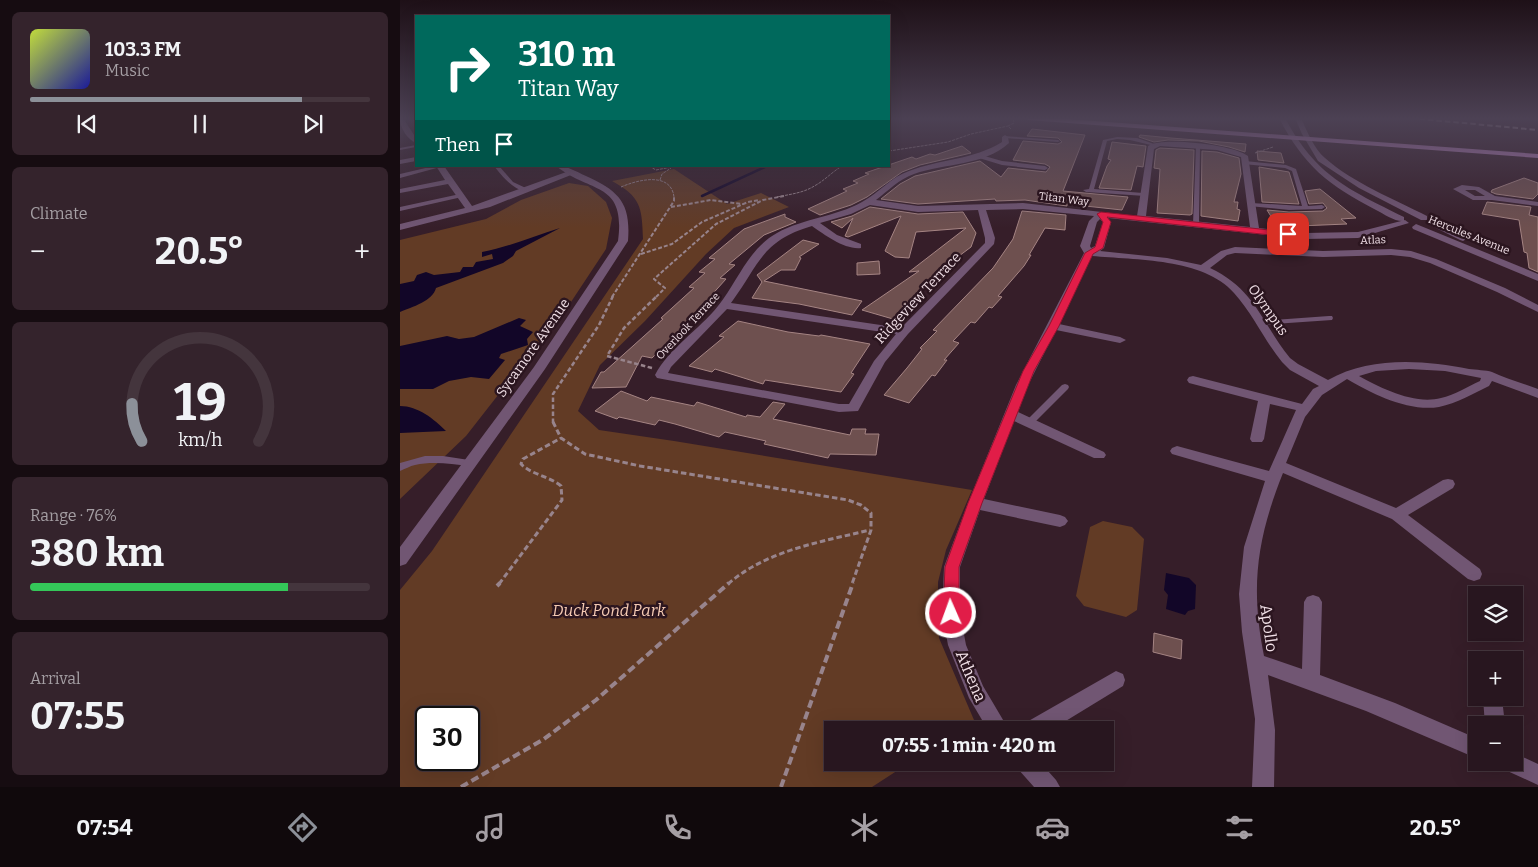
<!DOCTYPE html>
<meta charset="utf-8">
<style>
body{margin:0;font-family:Bitter,serif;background:#34232c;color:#f1f3f6;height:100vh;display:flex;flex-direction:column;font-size:19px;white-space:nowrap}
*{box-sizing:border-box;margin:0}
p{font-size:16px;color:#a59fa4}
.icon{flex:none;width:28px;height:28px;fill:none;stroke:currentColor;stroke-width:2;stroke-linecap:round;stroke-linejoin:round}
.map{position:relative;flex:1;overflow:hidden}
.sheet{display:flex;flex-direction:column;gap:12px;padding:12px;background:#160c11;width:400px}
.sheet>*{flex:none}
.guide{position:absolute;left:15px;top:15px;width:475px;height:152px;border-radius:0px;box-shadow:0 5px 20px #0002,0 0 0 1px #44353d;background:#00695c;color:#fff;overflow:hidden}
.tools{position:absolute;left:1068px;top:586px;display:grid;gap:10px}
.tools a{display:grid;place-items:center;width:55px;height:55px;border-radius:0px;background:#28161f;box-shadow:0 5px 20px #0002,0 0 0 1px #44353d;font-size:25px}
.speed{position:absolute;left:15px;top:706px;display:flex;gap:10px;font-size:25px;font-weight:700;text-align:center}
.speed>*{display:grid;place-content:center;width:65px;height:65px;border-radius:50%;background:#28161f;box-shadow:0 5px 20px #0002,0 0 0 1px #44353d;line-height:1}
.speed .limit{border:2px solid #111;border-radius:8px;background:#fff;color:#111}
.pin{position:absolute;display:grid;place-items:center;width:42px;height:42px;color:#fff;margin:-21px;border-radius:10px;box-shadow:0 2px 8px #0006}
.me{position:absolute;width:55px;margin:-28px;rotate:358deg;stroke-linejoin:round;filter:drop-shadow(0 0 4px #0008)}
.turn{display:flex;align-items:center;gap:18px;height:105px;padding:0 20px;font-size:22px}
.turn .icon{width:65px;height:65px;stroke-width:2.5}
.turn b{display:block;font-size:35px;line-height:42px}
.then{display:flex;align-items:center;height:48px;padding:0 20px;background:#0003;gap:10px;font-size:19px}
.big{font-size:38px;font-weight:700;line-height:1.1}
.sheet .widget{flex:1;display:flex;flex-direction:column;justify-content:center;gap:8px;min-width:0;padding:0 18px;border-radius:8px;background:#34232c}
.sheet .dial{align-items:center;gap:0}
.dial svg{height:130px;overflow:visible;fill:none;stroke:#44353d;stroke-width:7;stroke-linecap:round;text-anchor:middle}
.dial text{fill:#f1f3f6;stroke:none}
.song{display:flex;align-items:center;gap:15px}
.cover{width:60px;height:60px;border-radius:8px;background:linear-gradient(135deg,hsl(70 70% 55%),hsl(240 70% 35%))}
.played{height:5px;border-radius:2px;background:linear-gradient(90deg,#8c9099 80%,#44353d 80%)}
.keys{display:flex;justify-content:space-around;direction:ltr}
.heat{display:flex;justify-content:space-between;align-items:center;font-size:28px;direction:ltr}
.charge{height:8px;border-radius:4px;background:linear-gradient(90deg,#34c759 76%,#44353d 0)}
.trip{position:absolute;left:424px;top:721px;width:290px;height:50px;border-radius:0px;background:#28161f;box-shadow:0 5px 20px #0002,0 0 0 1px #44353d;font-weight:700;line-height:50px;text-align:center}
.menu{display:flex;height:80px;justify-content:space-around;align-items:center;background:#10090c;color:#a59fa4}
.menu .icon{width:35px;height:35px}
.menu .selected{color:#8c9099}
.menu b{font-size:22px;color:#f1f3f6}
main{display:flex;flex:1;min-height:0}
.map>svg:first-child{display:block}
.green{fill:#623b25;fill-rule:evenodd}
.water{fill:#120628}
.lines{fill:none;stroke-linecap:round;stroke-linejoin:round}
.stream{stroke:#120628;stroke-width:2.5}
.building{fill:#6e504f;stroke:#a58483}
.path-far4{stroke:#98848c;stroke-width:1;stroke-dasharray:3 1;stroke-linecap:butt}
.path-far3{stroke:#98848c;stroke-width:2;stroke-dasharray:4 2;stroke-linecap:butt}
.path-far2{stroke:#98848c;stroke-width:2.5;stroke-dasharray:4.5 2.5;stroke-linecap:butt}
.path-far1{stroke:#98848c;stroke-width:3;stroke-dasharray:5.5 3;stroke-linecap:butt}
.path{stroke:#98848c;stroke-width:4;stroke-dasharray:8 4;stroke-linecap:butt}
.service{fill:#715673;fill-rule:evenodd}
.minor{fill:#715673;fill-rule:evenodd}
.tertiary{fill:#715673;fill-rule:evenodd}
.primary{fill:#ba83c0;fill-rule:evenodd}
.rail{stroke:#cebcc4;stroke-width:2;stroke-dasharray:5.5 3;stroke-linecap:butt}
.route{fill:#e11d48;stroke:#92132f}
.labels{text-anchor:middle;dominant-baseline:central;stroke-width:5;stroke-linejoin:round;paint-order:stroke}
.far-street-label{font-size:11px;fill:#f0dfe6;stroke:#2b151f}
.street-label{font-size:14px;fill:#f0dfe6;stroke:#2b151f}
.near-park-label{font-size:16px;font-style:italic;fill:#f5cab3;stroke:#2b151f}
.near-street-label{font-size:16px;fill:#f0dfe6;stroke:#2b151f}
</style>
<main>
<section class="sheet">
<div class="widget">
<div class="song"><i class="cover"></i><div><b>103.3 FM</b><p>Music</p></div></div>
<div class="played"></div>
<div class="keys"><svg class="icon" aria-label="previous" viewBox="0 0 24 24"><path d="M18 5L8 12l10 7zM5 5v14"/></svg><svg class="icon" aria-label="pause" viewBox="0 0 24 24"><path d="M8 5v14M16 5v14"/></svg><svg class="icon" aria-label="next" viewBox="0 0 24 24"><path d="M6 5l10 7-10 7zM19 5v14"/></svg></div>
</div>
<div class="widget"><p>Climate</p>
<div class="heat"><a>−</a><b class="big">20.5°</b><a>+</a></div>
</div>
<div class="widget dial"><svg viewBox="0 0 100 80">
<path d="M14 69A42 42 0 1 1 86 69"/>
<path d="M14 69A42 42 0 0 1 8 46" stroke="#8c9099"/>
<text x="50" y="56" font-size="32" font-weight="700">19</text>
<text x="50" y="72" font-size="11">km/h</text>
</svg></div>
<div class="widget"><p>Range · 76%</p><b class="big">380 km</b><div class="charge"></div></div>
<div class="widget"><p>Arrival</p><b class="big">07:55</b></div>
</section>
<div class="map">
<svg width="1138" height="787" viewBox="0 0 1138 787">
<rect width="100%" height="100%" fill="#361e29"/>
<path class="green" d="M274,169L327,204L361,193L389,207L334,228L306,254L245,321L200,365L178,411L199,430L274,441L572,490L546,550L538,582V608L539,638L574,720L560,730H432V762L509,763L472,787H0V590L32,551L243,239C242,207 241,197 212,181ZM26,718H69V760H26Z
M169,183L188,186L206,202L212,218L206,249L171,302L66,436L0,499V240L86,219L121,200Z
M703,521L732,527L744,539L737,610L726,617L684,606L676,596L690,527Z"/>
<path class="water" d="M160,228L116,251L113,256L103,263L36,288C33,301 12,307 0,312V284L14,281L17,275L26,272L34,275L60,272L63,267H73L76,262L93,259L92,254L82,257V252C109,247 134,236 160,228Z
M119,318L126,320L120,326L133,332L127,339L128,345L101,354L99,358L105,360L89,379L71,377L49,381L33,389H0V346L47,336L59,339L74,337Z
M0,406C18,406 34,419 46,431L0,433Z
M766,573L789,578L796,585L795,609L788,611L785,615L766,609L768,595L764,590Z"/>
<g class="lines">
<path class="stream" d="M302,196L367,166"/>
</g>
<path class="building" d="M632,129L685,135L663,191L728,197L722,210L667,204V206L625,200L596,201L595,199L518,204L481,199L500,184L515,176L580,161L601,177L608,168L646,172L650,167L645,164L613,160L623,141L658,144L662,142L658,138L627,136Z
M740,135L771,138L846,144L845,152L829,147L799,141L768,140L754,142L739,137Z
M712,142L746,146L743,167L737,166L731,190L699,188L707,166L711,160L708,159Z
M562,146L571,153L520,165L502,172L467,197L451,205L420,215L408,209L447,191L443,189L458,183L453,181L469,174L465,173L512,157L516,159L530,154L535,155Z
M760,148L794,150L792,214L790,215L757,213L760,169L754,168L756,150Z
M802,151L817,152L839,158L841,174L834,202H838L837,209L840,210L838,221L801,216Z
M857,151L881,153L884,163L858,160Z
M859,167L889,172L899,204L862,202Z
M1124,178L1138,183V194L1133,199L1096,194L1091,192L1092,190Z
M920,189L956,218L941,219L947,224L898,226L896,224L875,223L867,210L889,212L923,211L927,208L923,203L909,204L905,191Z
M1087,202L1131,207L1129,215L1138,217V272L1129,268L1127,253L1124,252L1119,220L1082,214Z
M470,207L518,214L563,212L576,233L571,247L551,262L557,264L519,291L522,292L502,306L506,307L493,319L462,310L519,271L509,272L566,228L516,232L509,258L495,257L485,251L501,216L448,237L445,236L453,218L442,228L431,222L452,216Z
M622,211L666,215L665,230L645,228L629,255H631L624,266L598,296L602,297L592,308L589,307L575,323L571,322L553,341L559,343L544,360H547L535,376L532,375L509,403L484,395L507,368L522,349L520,348L537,331L533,330L593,268L613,239Z
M385,214V217L396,222L364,235L329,264L335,265L320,278L326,279L308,299L311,300L252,358L242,356L226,387L192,388L201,372H204L263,319L261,318L294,288L289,287L305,273L299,272L315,259L309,258L344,229Z
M403,240L419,244L399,257L401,258L395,270H381L364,281L462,301L452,315L399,304L352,298L362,282L357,275Z
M479,261L480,274L457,275V263Z
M338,321L388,332L419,336L421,335L470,344L451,373L454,374L441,392L365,380L363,384L315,369L312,372L289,366L324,337L319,336Z
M221,391L247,401L251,397L294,406L297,402L346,417L347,415L360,417L373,402L385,404L373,419L450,435L452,429H466L465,434H479L476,455L430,454L428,458L364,444L366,441L325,432L319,437L275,424L259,420L255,425L219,417L217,419L195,411Z
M754,633L782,640L781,659L753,652Z"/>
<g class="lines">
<path class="path-far4" d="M611,129L608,126L614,123L613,118
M489,151L548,142L571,134L608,126
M855,153L873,147
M249,166L256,170L277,166
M260,180L262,174L271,168
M221,187C237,180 271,171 274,197
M377,197C391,194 404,193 416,185C425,180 432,172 442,166"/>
<path class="path-far3" d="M271,207L311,200L343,204
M241,254L272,244L302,222L348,202L359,200
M212,297L274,201V196
M256,297L265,288L254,279L316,224L363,200L384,196"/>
<path class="path-far2" d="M252,368L207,356L224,328L257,296
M153,423V394L199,325L213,296"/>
<path class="path-far1" d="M153,422L161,438L185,454L240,466L448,500L461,505L471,513V530L452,584
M99,584L162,500L161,486C149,476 132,475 121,464L123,459L161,438
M328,584C367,550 421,542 470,530"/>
<path class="path" d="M97,586L100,583
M61,787L144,739L196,700L329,583
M381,787L453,583"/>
<path class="service" d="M603,136L658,140L660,141L658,142L605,138H603Z
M717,137L737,138L757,145L755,146L730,140L717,139L707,141L694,189L743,193L745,194V196L686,192L683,190L689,189L703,140Z
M16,145V147L0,150V148Z
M798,146L800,147L799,224L796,226L793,224L796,147Z
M581,155L602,161L645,166L648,168L645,170L602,165L579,158V156Z
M845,161L886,165L896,169L908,206L922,205L925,207L922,209L889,210L849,206V204L851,203L902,206L892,171L885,168L843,164V162Z
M34,166H44L0,178V174Z
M94,166H99L113,182L130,190C117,195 101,175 94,166Z
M60,194L62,195V197L0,211V207Z
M929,316H932L933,318L932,320L860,325L856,323L860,321Z
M665,384L668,385L669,387L668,389L632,425H626L624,423L662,385Z
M25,456H43L69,460L72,461L74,463L72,465L69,466C51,464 33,461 15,465C10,466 5,469 0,471V463Z"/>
<path class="minor" d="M0,118H3L16,138V143C7,139 0,128 0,118Z
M605,135L608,137L609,143C584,166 545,163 514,174C499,179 488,191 476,200L518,206L623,203L737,216L748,146C762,136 835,145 848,156L859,228L905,233L958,232L1005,220L1009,223L958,238L905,239L708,218L711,222L704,248L700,251L767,258L801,265L821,251L835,247L923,251L991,249L1011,251L1036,259L1105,288L1138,305V312L1097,292L1030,263L1010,257L991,255L923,257L835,253L827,255L810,268C855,289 861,322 890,358L898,364L928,380C970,356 1024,360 1069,369C1076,370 1086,370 1092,372C1106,379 1123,383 1138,389V398L1092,381L1089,386C1073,394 1057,403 1039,407C1009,412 972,394 947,379L922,395L905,417L886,463L996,508L1043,480L1048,479L1053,480L1055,484L1053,488L1008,515L1080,569L1082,574L1080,579L1074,581L1068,579L992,519L883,473C857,538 850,587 864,656L902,669L904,602L907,597L913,595L919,597L922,602L920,675L995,703L1076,738V758L966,711L868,675L875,730L874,787H852L855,719L842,632L839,594L844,547L865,481L772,454L770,451L772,448L777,446L869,471L896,410L870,404L864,439L862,442H852L850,439L858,401L789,383L787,380L789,377L793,376L902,404L913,389L919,386L890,370L882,362C864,340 853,314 834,293C804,258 735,260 692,256L659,324L720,337L726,340L720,343L656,330L628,385L618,412L704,452L706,455L704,458H694L614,421L584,499L660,515L665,517L668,521L665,525L660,527L580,510L560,567V613L566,645L583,686L609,730H588L569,698L548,645L542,613L544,567L568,503L616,385L684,253L680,246L689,221L694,216L623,209L586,210L595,238L594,244L508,334L485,362L458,411L439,412L257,378L255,375C269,348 299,330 318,306C338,281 348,249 377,233C404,218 435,217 462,202C479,193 491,177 509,171C540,159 573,160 602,142V137ZM760,146L817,150L841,157L850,227L746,216L754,149ZM470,205L518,212L578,210L585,238V243L501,328L331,303C360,264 361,241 412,226C425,235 445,250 461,248V244L437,235L420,223L451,214ZM700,219L703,222L695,246L691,248L690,246L697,222ZM327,309L496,334L474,361L449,404H439L268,373L271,367ZM1009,369L1045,371L1081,378L1080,381C1067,387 1054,395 1041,398C1014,405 981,388 959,376L976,371Z
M36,166H44L72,206L169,171L176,173L90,207L0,230V224L65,208L48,184L0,193V189L45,180Z
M1062,185L1079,187L1095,196L1138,202V206L1092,200H1073L1053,189ZM1065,190H1075L1085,196H1075Z
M716,671L723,674L725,680L723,686L651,730H622L625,723Z
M1083,698H1102L1105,725H1085Z
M1114,753L1138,764V785L1103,769L1100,762H1114Z
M615,762H640L656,780L660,787H634L618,769Z"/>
<path class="tertiary" d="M879,118H885C916,176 948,189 1004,217V221C995,222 984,214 976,210C928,185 904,166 879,118Z
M895,118H901C907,131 914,149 925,158C953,183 994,199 1027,216V220H1021L959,188L918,161L902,134Z
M16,157V161L0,164V160Z
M156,166C168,166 175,171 186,176C219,191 231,203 228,241L145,369L6,564L0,566V547L134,367L218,241C226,181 191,194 156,166Z
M1031,219L1066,236L1068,238L1063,241L1060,240L1028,224L1027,222Z
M1016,224L1138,274V281L1013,229L1012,227Z"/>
<path class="primary" d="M625,118H655L1138,154V158L628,120Z"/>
<path class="rail" d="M1011,118L1138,130"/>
</g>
<linearGradient id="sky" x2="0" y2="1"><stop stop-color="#1e1017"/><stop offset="0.52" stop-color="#4c4154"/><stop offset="1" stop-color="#4c4154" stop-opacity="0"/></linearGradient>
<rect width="1138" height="228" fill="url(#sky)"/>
<path class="route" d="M701,212L888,232L892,234L888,237L707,217L711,222L703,248L693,254L659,326L634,371L582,503L559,567V613L556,618L551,620L545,618L543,613L545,567L568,503L623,371L649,326L685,253L695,247L703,222L697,214Z"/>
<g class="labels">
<g class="far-street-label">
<text transform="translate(664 199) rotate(7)">Titan Way</text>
<text transform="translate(1069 235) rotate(22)">Hercules Avenue</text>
<text transform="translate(973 240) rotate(-2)">Atlas</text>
<text transform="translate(288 326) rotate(-47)">Overlook Terrace</text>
</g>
<g class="street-label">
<text transform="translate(518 298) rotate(-47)">Ridgeview Terrace</text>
<text transform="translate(868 310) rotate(55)">Olympus</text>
<text transform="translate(133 348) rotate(-55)">Sycamore Avenue</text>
</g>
<g class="near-park-label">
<text x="209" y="610">Duck Pond Park</text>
</g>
<g class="near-street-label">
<text transform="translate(869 628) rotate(82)">Apollo</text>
<text transform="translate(571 676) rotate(67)">Athena</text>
</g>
</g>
</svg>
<div class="tools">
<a><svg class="icon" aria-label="layers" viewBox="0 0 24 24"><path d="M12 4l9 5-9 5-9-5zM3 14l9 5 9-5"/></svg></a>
<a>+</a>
<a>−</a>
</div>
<div class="speed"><div class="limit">30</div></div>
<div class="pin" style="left:888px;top:234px;background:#d93025"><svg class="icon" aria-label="arrive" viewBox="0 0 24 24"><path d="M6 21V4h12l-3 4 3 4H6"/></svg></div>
<svg class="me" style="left:551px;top:613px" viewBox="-20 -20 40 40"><circle r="17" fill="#e11d48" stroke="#fff" stroke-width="3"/><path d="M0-11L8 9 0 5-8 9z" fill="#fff"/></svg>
<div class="trip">07:55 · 1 min · 420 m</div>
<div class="guide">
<div class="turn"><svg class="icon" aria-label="right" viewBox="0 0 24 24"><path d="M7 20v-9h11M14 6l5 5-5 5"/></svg><div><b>310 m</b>Titan Way</div></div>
<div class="then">Then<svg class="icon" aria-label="arrive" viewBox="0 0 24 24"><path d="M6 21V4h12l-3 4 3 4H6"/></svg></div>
</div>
</div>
</main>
<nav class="menu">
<b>07:54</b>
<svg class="icon selected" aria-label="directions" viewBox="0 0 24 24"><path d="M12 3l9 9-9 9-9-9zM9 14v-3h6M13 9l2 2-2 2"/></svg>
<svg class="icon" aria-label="music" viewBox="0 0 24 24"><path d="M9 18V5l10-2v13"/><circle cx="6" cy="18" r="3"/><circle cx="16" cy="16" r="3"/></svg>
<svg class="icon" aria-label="phone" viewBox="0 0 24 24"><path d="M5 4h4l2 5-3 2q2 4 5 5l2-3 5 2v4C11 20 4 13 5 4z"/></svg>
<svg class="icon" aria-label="climate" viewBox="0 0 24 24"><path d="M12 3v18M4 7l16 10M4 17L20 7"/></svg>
<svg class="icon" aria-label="car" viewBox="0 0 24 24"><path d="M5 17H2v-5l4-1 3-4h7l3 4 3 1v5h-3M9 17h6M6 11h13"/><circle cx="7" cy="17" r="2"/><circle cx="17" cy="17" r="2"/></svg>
<svg class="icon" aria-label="filters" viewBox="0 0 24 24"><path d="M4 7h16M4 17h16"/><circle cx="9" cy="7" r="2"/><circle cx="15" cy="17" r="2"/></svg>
<b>20.5°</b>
</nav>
